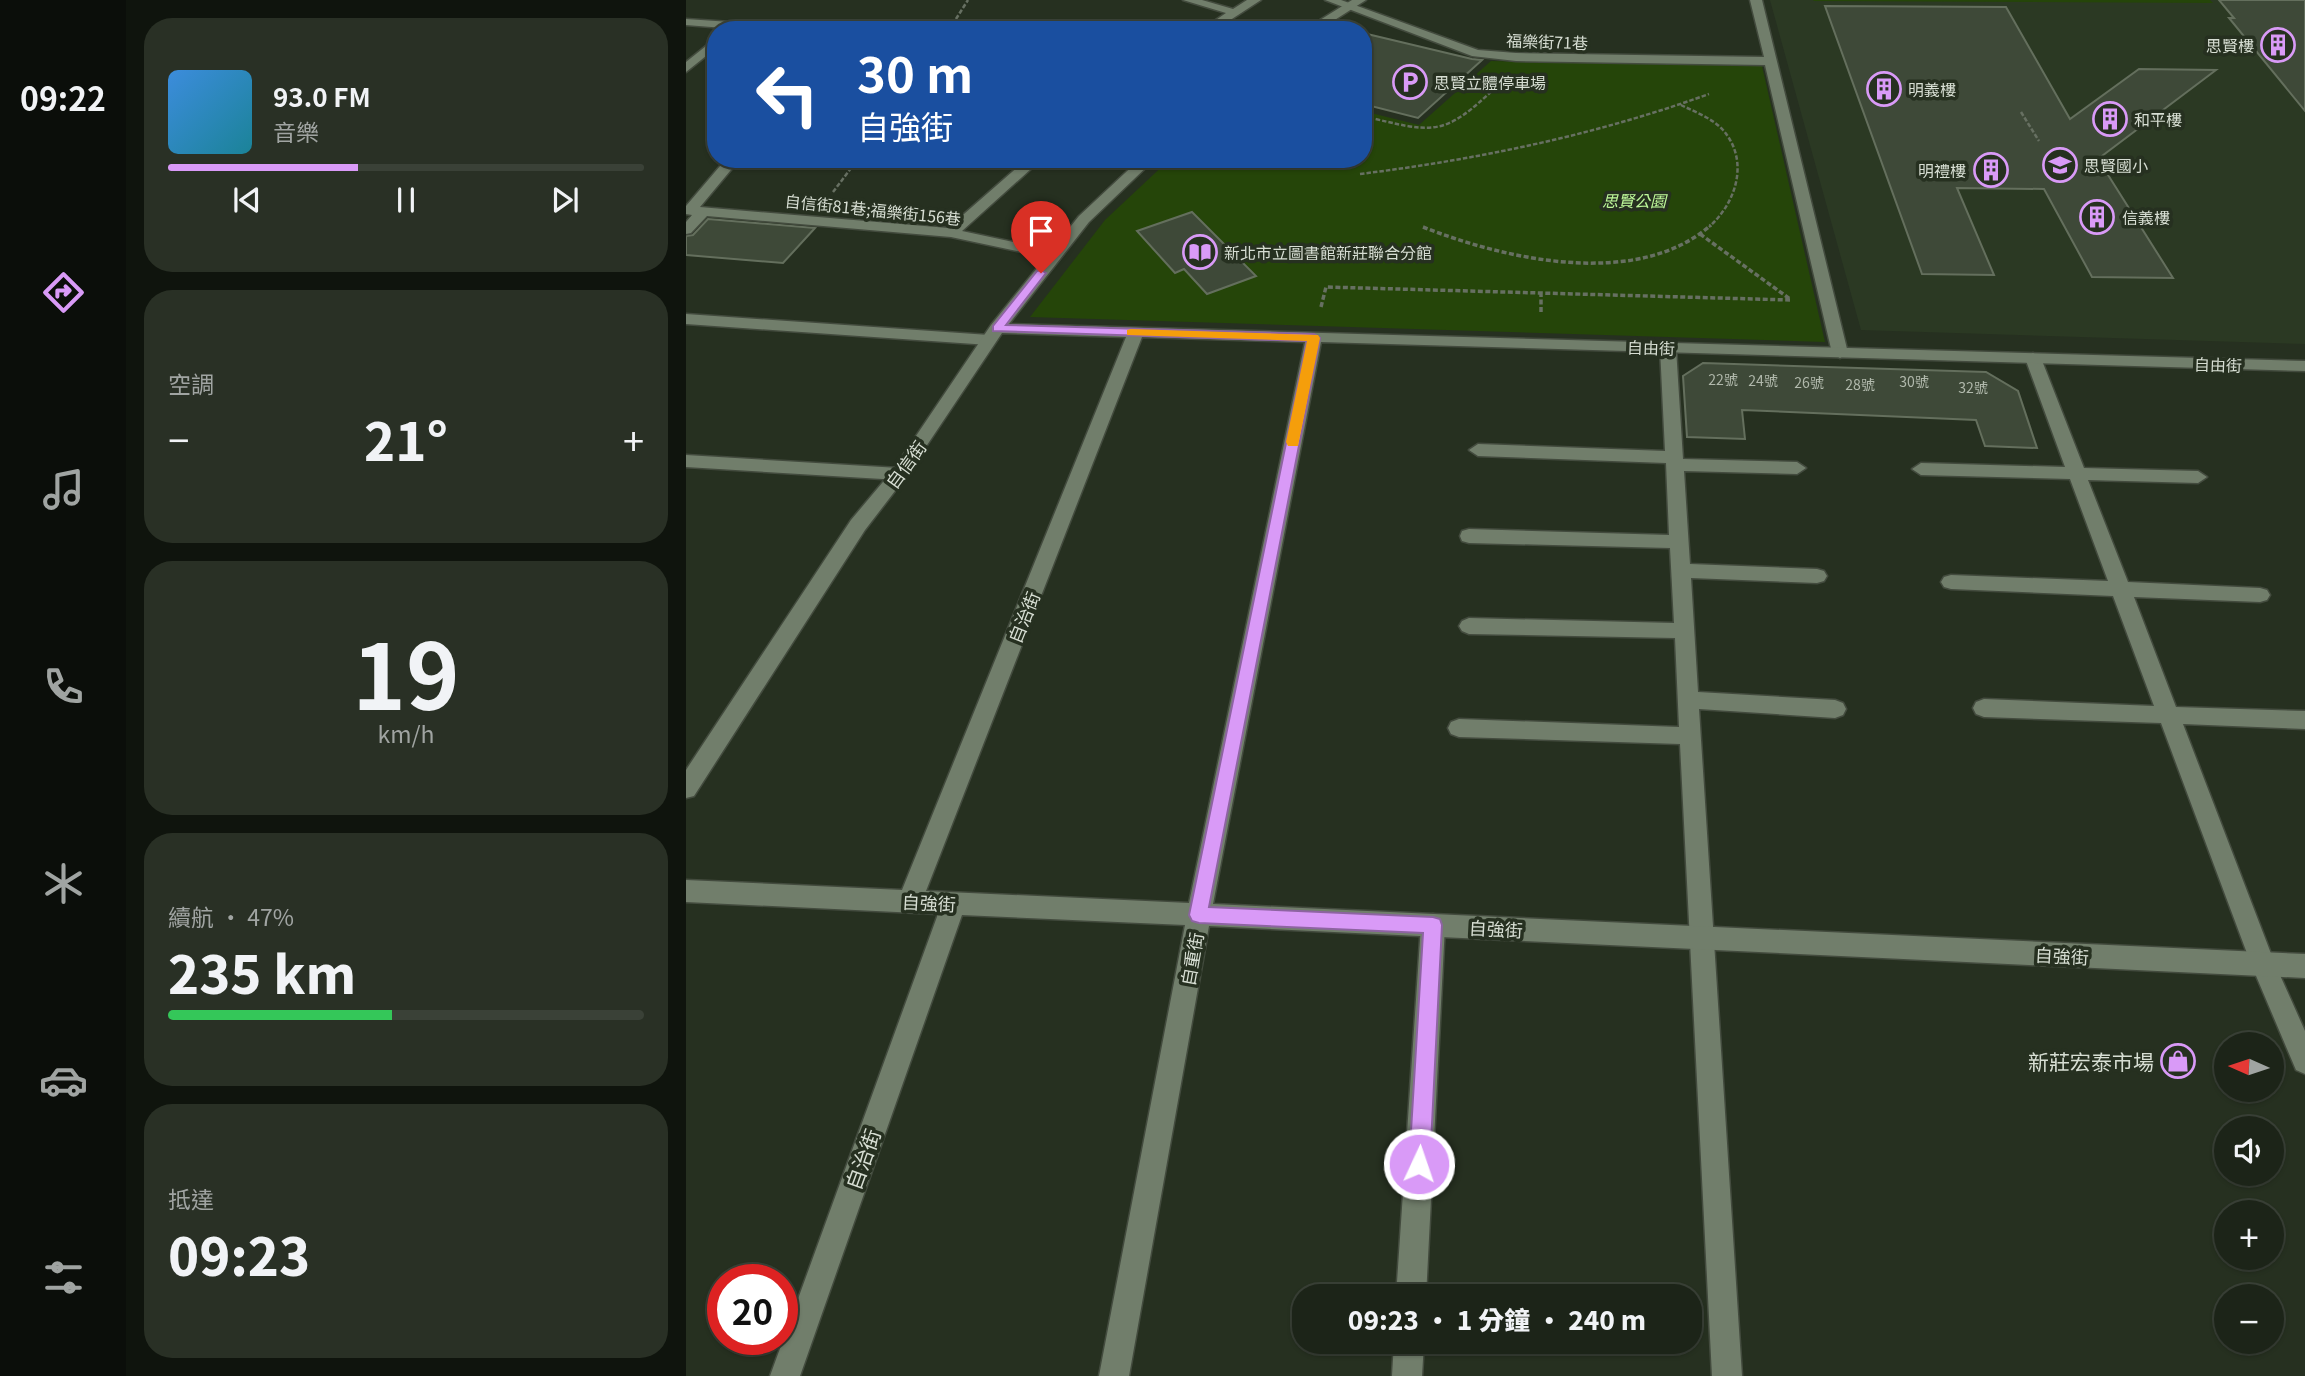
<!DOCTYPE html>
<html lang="zh-TW">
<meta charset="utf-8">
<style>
body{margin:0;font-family:Georgia,"Noto Sans TC",serif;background:#293025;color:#f1f3f6;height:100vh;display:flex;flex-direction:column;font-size:26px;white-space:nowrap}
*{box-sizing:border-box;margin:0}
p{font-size:23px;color:#a0a4a2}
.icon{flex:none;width:38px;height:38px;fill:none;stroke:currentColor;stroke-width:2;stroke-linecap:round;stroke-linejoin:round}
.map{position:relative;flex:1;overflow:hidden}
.drawer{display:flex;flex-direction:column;gap:18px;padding:18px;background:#0f140d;width:560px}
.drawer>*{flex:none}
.hud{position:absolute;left:21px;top:21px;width:665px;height:147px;border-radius:28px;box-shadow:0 2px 5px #0004,0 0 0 2px #3a4137;background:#1a4fa0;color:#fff;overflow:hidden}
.needle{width:46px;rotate:273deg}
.buttons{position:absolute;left:1528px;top:1032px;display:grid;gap:14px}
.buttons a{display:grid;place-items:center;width:70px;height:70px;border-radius:50%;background:#1c2418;box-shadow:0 2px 5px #0004,0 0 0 2px #3a4137;font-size:35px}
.speed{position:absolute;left:21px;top:1264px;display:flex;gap:14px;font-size:35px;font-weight:700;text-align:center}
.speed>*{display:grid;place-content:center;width:91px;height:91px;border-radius:50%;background:#1c2418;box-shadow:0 2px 5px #0004,0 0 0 2px #3a4137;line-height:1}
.speed .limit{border:10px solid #d22;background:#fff;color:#111}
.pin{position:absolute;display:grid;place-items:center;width:60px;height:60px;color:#fff;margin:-72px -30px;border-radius:50% 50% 50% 0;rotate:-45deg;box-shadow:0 0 7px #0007}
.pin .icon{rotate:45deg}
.me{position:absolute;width:77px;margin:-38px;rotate:3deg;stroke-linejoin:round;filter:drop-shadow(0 0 5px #0008)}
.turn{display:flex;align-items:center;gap:24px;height:147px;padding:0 35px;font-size:32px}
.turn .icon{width:91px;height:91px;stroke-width:2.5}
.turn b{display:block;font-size:49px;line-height:60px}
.big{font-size:52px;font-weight:800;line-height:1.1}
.drawer .card{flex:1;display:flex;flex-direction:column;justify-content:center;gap:10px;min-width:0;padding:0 24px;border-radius:28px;background:#293025}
.drawer .dial{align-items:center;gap:0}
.dial b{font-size:91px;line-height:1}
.song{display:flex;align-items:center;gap:21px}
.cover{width:84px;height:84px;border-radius:10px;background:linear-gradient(135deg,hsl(210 70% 55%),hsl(190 70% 35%))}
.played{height:7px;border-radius:4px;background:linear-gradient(90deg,#d99af7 40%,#3a4137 40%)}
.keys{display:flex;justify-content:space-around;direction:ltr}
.heat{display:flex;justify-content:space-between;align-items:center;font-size:38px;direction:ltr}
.charge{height:10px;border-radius:5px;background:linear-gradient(90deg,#34c759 47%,#3a4137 0)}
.trip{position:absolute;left:606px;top:1284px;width:410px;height:70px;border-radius:28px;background:#1c2418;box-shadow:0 2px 5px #0004,0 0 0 2px #3a4137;font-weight:800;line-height:70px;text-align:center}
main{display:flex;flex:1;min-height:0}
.menu{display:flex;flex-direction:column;width:126px;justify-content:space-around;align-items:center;background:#0b0e0a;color:#a0a4a2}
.menu .icon{width:49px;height:49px}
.menu .selected{color:#d99af7}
.menu b{font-size:32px;color:#f1f3f6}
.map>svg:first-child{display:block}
.built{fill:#2b3923}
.green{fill:#254509}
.building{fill:#3e4938;stroke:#646f5d;stroke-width:2}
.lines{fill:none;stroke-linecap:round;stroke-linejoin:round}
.service-casing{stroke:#434b3e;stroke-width:3}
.minor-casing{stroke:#434b3e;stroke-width:3}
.path-far1{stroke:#677062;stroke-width:2.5;stroke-dasharray:4.5 2;stroke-linecap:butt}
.path{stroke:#677062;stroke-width:3.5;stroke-dasharray:5 2.5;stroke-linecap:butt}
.service{fill:#717e6b;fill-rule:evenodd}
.minor{fill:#717e6b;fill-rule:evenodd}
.route{fill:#d99af7;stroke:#8d64a1;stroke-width:2}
.slow{fill:#f59e0b}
.labels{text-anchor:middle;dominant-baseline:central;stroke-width:7;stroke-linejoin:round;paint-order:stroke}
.number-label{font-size:14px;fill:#b1b9ac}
.far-street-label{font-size:16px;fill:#d7ded3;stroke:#263020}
.far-poi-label{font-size:16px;fill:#d7ded3;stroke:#263020;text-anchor:start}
.far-park-label{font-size:16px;font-style:italic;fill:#bef89a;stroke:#263020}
.street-label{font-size:18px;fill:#d7ded3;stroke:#263020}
.near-poi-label{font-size:21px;fill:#d7ded3;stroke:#263020;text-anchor:end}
.near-street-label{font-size:21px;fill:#d7ded3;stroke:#263020}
</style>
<main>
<nav class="menu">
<b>09:22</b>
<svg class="icon selected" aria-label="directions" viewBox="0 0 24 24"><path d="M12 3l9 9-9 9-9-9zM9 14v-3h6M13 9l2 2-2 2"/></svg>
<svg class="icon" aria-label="music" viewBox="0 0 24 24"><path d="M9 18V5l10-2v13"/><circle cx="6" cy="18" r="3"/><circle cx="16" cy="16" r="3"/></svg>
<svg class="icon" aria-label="phone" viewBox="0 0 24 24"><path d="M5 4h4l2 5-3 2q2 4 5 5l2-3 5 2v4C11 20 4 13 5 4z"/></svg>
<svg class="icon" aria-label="climate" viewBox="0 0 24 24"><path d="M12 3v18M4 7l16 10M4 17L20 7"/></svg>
<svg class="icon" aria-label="car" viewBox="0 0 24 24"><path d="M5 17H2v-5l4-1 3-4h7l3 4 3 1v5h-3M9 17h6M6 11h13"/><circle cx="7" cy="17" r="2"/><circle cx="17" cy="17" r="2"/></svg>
<svg class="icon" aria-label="filters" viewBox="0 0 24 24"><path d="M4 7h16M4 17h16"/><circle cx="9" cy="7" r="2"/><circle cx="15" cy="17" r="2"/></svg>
</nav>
<section class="drawer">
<div class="card">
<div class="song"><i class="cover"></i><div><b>93.0 FM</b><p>音樂</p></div></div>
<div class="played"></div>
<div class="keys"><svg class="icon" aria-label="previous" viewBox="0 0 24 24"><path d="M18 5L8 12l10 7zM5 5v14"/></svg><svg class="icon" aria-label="pause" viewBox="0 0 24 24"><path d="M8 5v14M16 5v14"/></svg><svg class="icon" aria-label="next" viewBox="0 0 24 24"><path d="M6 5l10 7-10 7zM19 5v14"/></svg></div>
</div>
<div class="card"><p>空調</p>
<div class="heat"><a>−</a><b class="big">21°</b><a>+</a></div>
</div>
<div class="card dial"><b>19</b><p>km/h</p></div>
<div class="card"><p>續航 · 47%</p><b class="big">235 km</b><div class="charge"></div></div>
<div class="card"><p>抵達</p><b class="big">09:23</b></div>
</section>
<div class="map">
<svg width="1619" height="1376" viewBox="0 0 1619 1376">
<rect width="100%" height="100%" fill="#263020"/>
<path class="built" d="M1084,0H1619V344L1175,330Z"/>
<path class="green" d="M1127,0H1524L1527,3L1128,1Z
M805,61L1076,66L1139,342L344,317L419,220L484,159H677V111L733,125Z"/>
<path class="building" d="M1533,0H1619V111L1543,18H1548Z
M1139,6L1320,7L1384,119L1453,69L1530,70L1412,159L1487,278L1406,277L1358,189L1271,188L1308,275L1236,274Z
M677,33L786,59L796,60L732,118L677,104Z
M506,212L570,276L521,294L498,269L489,273L451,231Z
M22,219L129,228L97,263L0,255V236L7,235Z
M1017,363L1300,372L1332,391L1351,448L1299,446L1290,420L1056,410L1059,439L1001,437L997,376Z"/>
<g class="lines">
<g class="service-casing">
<path id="service" d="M497,0H516L547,9L561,0H575L529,30H515L540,13Z
M639,0H655L792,50L830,53L1078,57L1064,0H1076L1162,353L1154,358L1146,353L1079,65L830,61L786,56Z
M0,19L120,27L126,30H64L0,25Z
M30,38V48L0,72V62Z
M40,159H54L14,207L262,228L341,159H356L276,231L369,251L376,255L369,259L265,237L21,216L5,233L0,234V222L6,215L0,214V206Z
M0,314L303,335L311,340L303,345L0,324Z
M982,343L990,348L997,459L1111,462L1120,468L1111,474L998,471L1004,564L1131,569L1138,571L1141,576L1138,581L1131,583L1005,578L1012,692L1149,700L1157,703L1160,709L1157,715L1149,718L1013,709L1056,1376H1026L994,744L773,737L765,734L762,728L765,722L773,719L993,727L989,638L783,634L776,631L773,626L776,621L783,618L988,623L984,548L783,543L776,541L774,536L776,531L783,529L983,535L980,463L792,456L783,450L792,444L979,451L974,348Z
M1347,353L1355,358L1398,468L1512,471L1521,477L1512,483L1402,480L1442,582L1574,588L1581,590L1584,595L1581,600L1574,602L1448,597L1490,707L1619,711V729L1497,724L1589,964L1619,1031V1074L1610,1070L1565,964L1475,723L1298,717L1290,714L1287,708L1290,702L1298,699L1468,706L1427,596L1265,589L1258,587L1255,582L1258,577L1265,575L1422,581L1384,479L1235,475L1226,469L1235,463L1379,467L1339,358Z
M0,455L213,468L222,474L213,480L0,467Z
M747,914L756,917L759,925L740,1297H710L735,925L738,917Z
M708,1342H738L736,1376H706Z"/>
</g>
<g class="minor-casing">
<path id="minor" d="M666,0H680L633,30H618Z
M454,159H469L403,222L323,324L1619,361V371L635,342L527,904L1619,954V978L523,926L443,1376H413L499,925L276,915L114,1376H84L252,914L0,902V880L216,890L440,337L316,333L219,478L179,530L8,796L0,798V770L165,520L207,470L305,325L393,216ZM456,337L619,342L503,903L240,891Z"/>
</g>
<path class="path-far1" d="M263,30L282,0
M995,105C1009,112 1026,118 1037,130C1064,161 1050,203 1023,227
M1335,112L1353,141
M677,116C748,133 757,138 811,86
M674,174C794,159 909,135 1023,94
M147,192L172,159"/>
<path class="path" d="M737,227C818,259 951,290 1025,225
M1014,234L1104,299
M855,292V313
M635,307L640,287L1104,300"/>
<use href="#service" class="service"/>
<use href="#minor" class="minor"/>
</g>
<path class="route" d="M355,270L360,273L320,325L628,334L634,338L523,907L747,917L754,919L756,925L744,1164L741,1172L733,1175L726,1172L723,1164L737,933L513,923L506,921L503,915L621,341L307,331V326L351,271Z"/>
<path class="slow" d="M445,329L632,335L634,338L612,446H602L600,442L621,341L441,335V330Z"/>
<defs>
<g id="building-ring" transform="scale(1.75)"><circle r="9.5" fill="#263020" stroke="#d99af7" stroke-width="1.5"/><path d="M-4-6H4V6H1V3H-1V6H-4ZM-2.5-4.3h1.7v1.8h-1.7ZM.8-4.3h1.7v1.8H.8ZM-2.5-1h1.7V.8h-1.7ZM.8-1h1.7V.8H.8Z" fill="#d99af7"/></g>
<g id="parking-ring" transform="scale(1.75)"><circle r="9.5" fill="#263020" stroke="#d99af7" stroke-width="1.5"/><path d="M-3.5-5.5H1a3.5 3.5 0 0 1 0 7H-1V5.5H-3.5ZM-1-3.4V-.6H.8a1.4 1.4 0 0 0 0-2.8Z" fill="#d99af7"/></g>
<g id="school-ring" transform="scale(1.75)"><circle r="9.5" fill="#263020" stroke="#d99af7" stroke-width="1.5"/><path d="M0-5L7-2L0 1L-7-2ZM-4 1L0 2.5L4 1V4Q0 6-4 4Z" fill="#d99af7"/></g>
<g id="library-ring" transform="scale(1.75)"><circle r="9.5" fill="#263020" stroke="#d99af7" stroke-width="1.5"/><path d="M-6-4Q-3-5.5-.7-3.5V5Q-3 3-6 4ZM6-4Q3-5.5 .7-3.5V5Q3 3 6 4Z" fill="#d99af7"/></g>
<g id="shop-ring" transform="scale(1.75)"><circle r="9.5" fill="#263020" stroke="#d99af7" stroke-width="1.5"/><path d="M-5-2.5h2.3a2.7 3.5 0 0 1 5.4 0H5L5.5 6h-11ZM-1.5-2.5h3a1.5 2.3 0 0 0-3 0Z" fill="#d99af7"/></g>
</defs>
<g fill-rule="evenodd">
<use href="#building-ring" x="1592" y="45"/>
<use href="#parking-ring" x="724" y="82"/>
<use href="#building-ring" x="1198" y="89"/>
<use href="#building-ring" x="1424" y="119"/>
<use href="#school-ring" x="1374" y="165"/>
<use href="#building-ring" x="1305" y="170"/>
<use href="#building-ring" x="1411" y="217"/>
<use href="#library-ring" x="514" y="252"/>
<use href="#shop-ring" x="1492" y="1061"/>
</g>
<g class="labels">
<g class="number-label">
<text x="1037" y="379">22號</text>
<text x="1077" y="380">24號</text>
<text x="1228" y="381">30號</text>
<text x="1123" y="382">26號</text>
<text x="1174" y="384">28號</text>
<text x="1287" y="387">32號</text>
</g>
<g class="far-street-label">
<text transform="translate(861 41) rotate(2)">福樂街71巷</text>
<text transform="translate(187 209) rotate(6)">自信街81巷;福樂街156巷</text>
<text transform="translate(965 347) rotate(2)">自由街</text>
<text transform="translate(1532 364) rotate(2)">自由街</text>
</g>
<g class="far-poi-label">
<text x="1568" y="45" text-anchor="end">思賢樓</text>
<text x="748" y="82">思賢立體停車場</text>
<text x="1222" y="89">明義樓</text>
<text x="1448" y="119">和平樓</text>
<text x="1398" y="165">思賢國小</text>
<text x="1280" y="170" text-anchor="end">明禮樓</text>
<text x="1436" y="217">信義樓</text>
<text x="538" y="252">新北市立圖書館新莊聯合分館</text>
</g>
<g class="far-park-label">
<text x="948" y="200">思賢公園</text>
</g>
<g class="street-label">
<text transform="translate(219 464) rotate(-54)">自信街</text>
<text transform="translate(337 617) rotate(-68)">自治街</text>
<text transform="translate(243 902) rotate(3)">自強街</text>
<text transform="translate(810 928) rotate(3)">自強街</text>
<text transform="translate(1376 955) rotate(3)">自強街</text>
<text transform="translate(505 959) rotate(-80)">自重街</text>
</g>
<g class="near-poi-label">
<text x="1468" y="1061">新莊宏泰市場</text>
</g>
<g class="near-street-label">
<text transform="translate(176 1159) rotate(-70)">自治街</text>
</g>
</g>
</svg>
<div class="buttons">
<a><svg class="needle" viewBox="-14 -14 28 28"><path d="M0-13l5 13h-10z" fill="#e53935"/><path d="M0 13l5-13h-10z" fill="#a0a4a2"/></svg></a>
<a><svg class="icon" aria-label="sound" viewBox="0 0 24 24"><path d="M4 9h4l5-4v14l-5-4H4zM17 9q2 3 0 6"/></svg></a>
<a>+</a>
<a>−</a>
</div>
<div class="speed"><div class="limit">20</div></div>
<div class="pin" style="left:355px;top:273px;background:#d93025"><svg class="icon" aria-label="arrive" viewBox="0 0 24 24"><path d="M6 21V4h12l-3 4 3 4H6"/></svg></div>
<svg class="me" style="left:733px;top:1164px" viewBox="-20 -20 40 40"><circle r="17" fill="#d99af7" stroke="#fff" stroke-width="3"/><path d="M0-11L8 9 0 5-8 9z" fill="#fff"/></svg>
<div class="trip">09:23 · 1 分鐘 · 240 m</div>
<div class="hud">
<div class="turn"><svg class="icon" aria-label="left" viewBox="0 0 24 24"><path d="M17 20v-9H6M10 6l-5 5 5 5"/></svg><div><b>30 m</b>自強街</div></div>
</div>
</div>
</main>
